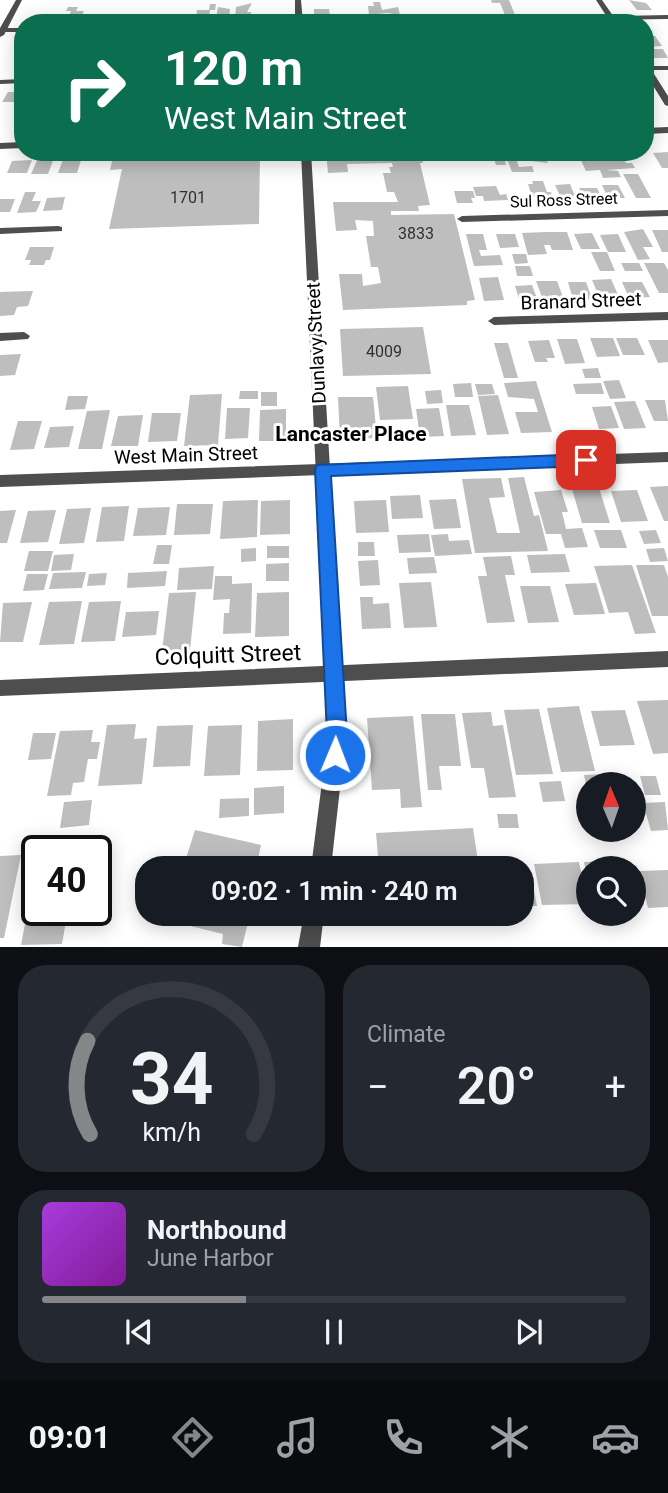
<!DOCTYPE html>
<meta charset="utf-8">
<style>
body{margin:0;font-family:Roboto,sans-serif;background:#242831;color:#f1f3f6;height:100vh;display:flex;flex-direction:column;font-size:26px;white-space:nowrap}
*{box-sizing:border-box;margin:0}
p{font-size:23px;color:#9ea1a6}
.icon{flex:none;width:38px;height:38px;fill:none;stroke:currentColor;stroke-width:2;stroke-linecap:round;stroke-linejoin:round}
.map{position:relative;height:947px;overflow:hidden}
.panel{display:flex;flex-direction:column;gap:18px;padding:18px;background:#0d0f14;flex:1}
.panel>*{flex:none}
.guide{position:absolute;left:14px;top:14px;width:640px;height:147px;border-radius:28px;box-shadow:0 4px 18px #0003;background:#0b6e4f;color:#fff;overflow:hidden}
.needle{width:46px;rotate:358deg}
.tools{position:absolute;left:576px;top:772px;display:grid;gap:14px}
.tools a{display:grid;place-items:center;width:70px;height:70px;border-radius:50%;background:#171b24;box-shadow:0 4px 18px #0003;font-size:35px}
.speed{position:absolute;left:21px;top:835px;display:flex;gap:14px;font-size:35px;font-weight:700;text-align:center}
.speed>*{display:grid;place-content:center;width:91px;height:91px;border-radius:50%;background:#171b24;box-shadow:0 4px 18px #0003;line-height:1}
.speed .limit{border:4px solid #111;border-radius:10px;background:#fff;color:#111}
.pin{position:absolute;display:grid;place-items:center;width:60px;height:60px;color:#fff;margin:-30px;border-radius:14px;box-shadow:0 4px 10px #0006}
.me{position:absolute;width:77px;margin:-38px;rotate:1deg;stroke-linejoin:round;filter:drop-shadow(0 0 5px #0008)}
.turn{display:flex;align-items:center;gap:24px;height:147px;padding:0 35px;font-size:32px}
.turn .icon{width:91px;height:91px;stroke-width:2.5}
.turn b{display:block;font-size:49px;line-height:60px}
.big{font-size:52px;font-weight:600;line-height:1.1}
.panel .card{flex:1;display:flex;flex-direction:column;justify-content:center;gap:10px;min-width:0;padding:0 24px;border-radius:28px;background:#242831}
.panel .dial{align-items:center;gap:0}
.dial svg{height:182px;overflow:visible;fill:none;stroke:#363941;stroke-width:7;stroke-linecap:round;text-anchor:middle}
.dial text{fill:#f1f3f6;stroke:none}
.song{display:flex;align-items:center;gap:21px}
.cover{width:84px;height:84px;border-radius:10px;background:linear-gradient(135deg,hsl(280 70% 55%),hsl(290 70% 35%))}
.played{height:7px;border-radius:4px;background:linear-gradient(90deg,#858687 35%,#363941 35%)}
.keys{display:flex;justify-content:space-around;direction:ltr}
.heat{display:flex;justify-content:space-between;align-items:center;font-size:38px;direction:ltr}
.panel .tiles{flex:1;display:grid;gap:18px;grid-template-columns:1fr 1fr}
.card:last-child{grid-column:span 2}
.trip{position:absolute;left:135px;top:856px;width:399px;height:70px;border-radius:28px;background:#171b24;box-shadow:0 4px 18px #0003;font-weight:600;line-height:70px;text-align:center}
.dock{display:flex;height:112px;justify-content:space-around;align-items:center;background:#090b0e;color:#9ea1a6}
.dock .icon{width:49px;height:49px}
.dock .current{color:#858687}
.dock b{font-size:32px;color:#f1f3f6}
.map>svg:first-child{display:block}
.building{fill:#bebebe}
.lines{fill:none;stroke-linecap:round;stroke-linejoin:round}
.minor{fill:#4e4e4e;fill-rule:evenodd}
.tertiary{fill:#4e4e4e;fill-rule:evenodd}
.route{fill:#1a73e8;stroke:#114b97;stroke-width:2}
.labels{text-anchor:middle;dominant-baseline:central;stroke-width:6;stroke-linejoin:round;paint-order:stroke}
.number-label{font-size:16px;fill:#303030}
.far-street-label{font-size:16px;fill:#000;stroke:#fff}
.street-label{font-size:19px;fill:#000;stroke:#fff}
.neighbourhood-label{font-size:21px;font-weight:bold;fill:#000;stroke:#fff}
.near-street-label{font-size:23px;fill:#000;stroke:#fff}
</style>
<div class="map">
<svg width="668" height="947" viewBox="0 0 668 947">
<rect width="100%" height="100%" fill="#fff"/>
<path class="building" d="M491,0H509L515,15H505L500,3H492Z
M629,0L646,3L652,10H637Z
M373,2H380L382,10L398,7L400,15L387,13L369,15L368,6H374Z
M252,3L247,12H251V17L235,18L236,7Z
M210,4H216L215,10H210L209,18L196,19L197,10H209Z
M68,7H78L76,11H84L80,20H67L71,11H66Z
M218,7L230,9L229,18H216Z
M314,9H329L330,17H314Z
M646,36H655L662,46L646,47Z
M647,49H663L668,58H653Z
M8,92H23V102H2Z
M326,152H420L423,163H420L430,205L418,206L419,211H391V215L454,214L475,300L467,301V305L343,310L339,274H362L363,286L381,283L378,267H371L366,236H374L373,221L355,220L357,230L336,231L333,202H398L394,192H387L383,173H391L389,167H393L392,163L347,164L348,172L328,173Z
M477,152H503L506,165H496L493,156H478Z
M528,152H543L548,163L532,161Z
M556,152H572L576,160L559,161Z
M577,152H620L626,163H632L635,168L606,170L618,171L621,177L603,178L600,170L586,171Z
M668,152V168H662L653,153Z
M260,153L259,224L109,229L122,169L110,170L113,157Z
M64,157H82L77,173H58Z
M38,158H54L48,174H31Z
M507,159H516L519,167L532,166L534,172H512Z
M32,160L27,173H7L12,161Z
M623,174H638L651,198H636Z
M532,181H543L547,192H551L552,197H532L528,184H533Z
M570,184L575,196H560L555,185Z
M602,185H618L625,198H608Z
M496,186L500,195L506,194L508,200L484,201L483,196H476L473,187Z
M579,188H597L602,198H584Z
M454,191H473L475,198H471L473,203H457Z
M25,192H36L32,201H41L36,212L17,213Z
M65,197L62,210L43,211L47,198Z
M0,199H15L10,212H0Z
M643,229L653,247H643L650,259L638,260L624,232Z
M652,230H668V252H662Z
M546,232H567L573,250H552L550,245H544L547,254L528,255L522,233Z
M592,233L600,249H581L574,234Z
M466,234H483L487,250H479L481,256L500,255L503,265L474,266Z
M496,234H515L519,247L500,248Z
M618,234L626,252H608L600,235Z
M30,247H54L50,260H46L44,265H29L31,260H25Z
M591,252H607L615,271H600Z
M512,254H526L528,263L515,264Z
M621,263H639L643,271H625Z
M644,263H664L668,270V293H659Z
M515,266H530L533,276H517Z
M498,277L504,300L484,301L479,278Z
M611,279L619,297L601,301L592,280Z
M536,281H557L564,300H543Z
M568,282H586L592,299H573Z
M622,282H642L650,297L629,298Z
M532,285L538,301L520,302L515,286Z
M33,291L28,306L17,307L14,315L0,316V292Z
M423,327L431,374L343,376L340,329Z
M590,338H613L620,356L597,357Z
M616,338H637L645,355H623Z
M557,339H577L585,363L565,364Z
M549,340L555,358H546L548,362H535L528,341Z
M648,340H668V362L658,363Z
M494,343H508L518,378H504Z
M21,354L15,375L0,376V355Z
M598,368L601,378H585L582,369Z
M619,380L626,398L610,399L603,381Z
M536,381L552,432L521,433L515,412H538L534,399L508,397L504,383Z
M471,383L473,397H455L453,384Z
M601,383L604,394H576L573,384Z
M475,384H492L495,394L478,395Z
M408,386L413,419L380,420L376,387Z
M441,390L443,403L427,404L425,391Z
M240,391H258V399H239Z
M261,392H277V406H261Z
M222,394L218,445L184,446L190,395Z
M498,395L509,434L487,435L478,396Z
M68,396H88L85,409L65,410Z
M338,397H373L377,438L340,439Z
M645,400H665L668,421H654Z
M635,401L646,428L624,429L614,402Z
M446,405H469L476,435L451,436Z
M611,406L619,428L599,429L592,407Z
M227,408H250L248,438L225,439Z
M439,408L444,436L420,437L416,409Z
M286,409V441H259L260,410Z
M110,410L102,449H78L87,411Z
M152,413H181L177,441L148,442Z
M143,415L138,446H111L118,416Z
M18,421H42L34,449L10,450Z
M74,426L69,447L44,448L50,427Z
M524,477L534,516L539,515L548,551L475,553L462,479L501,478L505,497L489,498L497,533H520L508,478Z
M668,486V521H664L650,487Z
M599,488L610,523H582L572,489Z
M561,490L568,512H562L566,529L582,528L588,547L565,548L561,534H546L534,492Z
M637,490L648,521L621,522L611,491Z
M420,495L423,518L392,519L390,496Z
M456,499L461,528L434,529L429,500Z
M258,500L257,537L220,539L223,501Z
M290,500V534L260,535L261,501Z
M386,500L389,532L356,533L354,501Z
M177,504H213L210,534L174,535Z
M129,506L124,541L96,542L102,507Z
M170,507L166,535L133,536L138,508Z
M91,508L84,543L59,544L67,509Z
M16,510L7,543H0V511Z
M56,510L48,542L20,543L28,511Z
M594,530H621L627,548H600Z
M656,530L661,543L644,544L639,531Z
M429,534L431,552L399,553L397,535Z
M448,534L449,541L469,540L472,554L435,556L431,535Z
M358,542H374L375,556H358Z
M157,545H172L169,564H153Z
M267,546H289V558H267Z
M256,548V561L241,562V549Z
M664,548L668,561L650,562L646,549Z
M29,551H53L48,571H24Z
M74,554L71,570L51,571L54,555Z
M565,554L570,572L531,573L527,555Z
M511,556L515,575H505L515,622L487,623L478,576H487L483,557Z
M434,557L437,573L409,574L407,558Z
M378,560L380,585L360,586L358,561Z
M289,563V581H266V564Z
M632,565L656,633L635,634L628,612L609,613L594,566Z
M636,565H664L668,577V616H652Z
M214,566L212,589L177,590L179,568Z
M167,571L165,586L127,588L128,573Z
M86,572L82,588L49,589L53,573Z
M107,573L105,585L87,586L89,574Z
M27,574H48L44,590L23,591Z
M215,576H232V584L252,583L251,633L223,634L224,613H229L230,599L213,600Z
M431,582L437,627L404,628L399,583Z
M596,583L605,614L574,615L565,584Z
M520,586H550L559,622L528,623Z
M196,592L190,650L162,651L169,593Z
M289,592V636L255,637L257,593Z
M360,597H373V604L389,603L391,628L362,629Z
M82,601L74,644L39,645L49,602Z
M121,601L115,641L81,642L89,602Z
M32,602L23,642H0L3,603Z
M159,611L156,635L122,637L126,612Z
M668,700V753L653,754L637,701Z
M579,706L595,771L561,772L547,708Z
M539,709L553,774L516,775L504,710Z
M625,710L635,745L600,746L591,711Z
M491,712L493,726L503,725L516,797L489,798L484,768H471L462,713Z
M421,714H455L461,766H439L442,790H428Z
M413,716L422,807L401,808L400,789L372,790L367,718Z
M293,719V770L257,771L258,721Z
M136,724L134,739L147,738L142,784L98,786L107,725Z
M193,725L190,766L153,767L157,726Z
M242,725L240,775L204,776L208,726Z
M93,730L91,742H100L97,759H88L84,782L73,783L71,795L47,796L60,731Z
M33,733H56L51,759L28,760Z
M606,774L608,784H586L584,775Z
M640,776H656L661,795H645Z
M561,781L565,801L543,802L539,782Z
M284,786V813L254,815V788Z
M249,798V816L219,818L220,799Z
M92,800L89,825L60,828L64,802Z
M665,802L668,830L651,831L643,803Z
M497,814H517L519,828H499Z
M473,828L479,868H445V865L379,868L376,833Z
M195,830L261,845L256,868H183Z
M21,855L4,938H0V856Z
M510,858L512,868H487L486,859Z
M628,860L630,868H588L587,876L584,862Z
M579,862L588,904L542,905L534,864Z
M522,870H530L537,906H522Z
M668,870V907L648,908L639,871Z
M33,882H37V910H68L62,944L21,945Z
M168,914H250L242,947L222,944L223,934L166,920Z
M382,914H417L418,921L383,922Z
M451,914H486V917L451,918Z"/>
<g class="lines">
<path class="minor" d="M668,15V19L370,23L373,21Z
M0,28H23V32H0Z
M646,66H668V70H646Z
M23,79V83L0,84V80Z
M668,210V216L462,222L457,219L462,216Z
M58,226L62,227V231L0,234V228Z
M668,312V320L494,325L488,321L494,317Z
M24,332L30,336L28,339L0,341V333Z
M668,452V462L0,487V475Z
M668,651V667L0,696V680Z"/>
<path class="tertiary" d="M16,0H22L4,35L0,37V28Z
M295,0H301L303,23H295Z
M596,0H602L618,23H611Z
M646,66H649L668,96V106L665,105L646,74Z
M668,127V133L646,134V128Z
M23,142V148L0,149V143Z
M301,152H311L346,735L331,868H311L328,735Z
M304,914H324L320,947H298Z"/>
</g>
<path class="route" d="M586,454L594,460L586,466L331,476L347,735L343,762L335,765L328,762L325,755L327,735L315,470L317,465Z"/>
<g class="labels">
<g class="number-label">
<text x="188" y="197">1701</text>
<text x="416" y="233">3833</text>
<text x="384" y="351">4009</text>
</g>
<g class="far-street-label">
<text transform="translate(564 200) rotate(-2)">Sul Ross Street</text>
</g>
<g class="street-label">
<text transform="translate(581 301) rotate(-2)">Branard Street</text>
<text transform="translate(316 343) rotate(-93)">Dunlavy Street</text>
<text transform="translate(186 455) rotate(-2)">West Main Street</text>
</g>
<g class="neighbourhood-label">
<text x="351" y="434">Lancaster Place</text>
</g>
<g class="near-street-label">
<text transform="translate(228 655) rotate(-2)">Colquitt Street</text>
</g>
</g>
</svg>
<div class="tools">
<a><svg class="needle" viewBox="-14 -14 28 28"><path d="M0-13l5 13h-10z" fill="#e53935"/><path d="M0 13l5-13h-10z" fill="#9ea1a6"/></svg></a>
<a><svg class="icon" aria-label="search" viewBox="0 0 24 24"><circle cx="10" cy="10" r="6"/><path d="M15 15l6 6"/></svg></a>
</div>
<div class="speed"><div class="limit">40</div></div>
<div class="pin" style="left:586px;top:460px;background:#d93025"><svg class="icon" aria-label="arrive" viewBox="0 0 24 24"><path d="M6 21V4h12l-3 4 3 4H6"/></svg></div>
<svg class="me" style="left:335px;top:755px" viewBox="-20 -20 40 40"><circle r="17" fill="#1a73e8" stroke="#fff" stroke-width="3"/><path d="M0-11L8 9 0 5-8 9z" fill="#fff"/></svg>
<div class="trip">09:02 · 1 min · 240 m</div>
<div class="guide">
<div class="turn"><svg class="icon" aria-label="right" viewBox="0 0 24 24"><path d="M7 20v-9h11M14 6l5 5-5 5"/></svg><div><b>120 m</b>West Main Street</div></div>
</div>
</div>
<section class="panel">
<div class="tiles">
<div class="card dial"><svg viewBox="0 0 100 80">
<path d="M14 69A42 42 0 1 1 86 69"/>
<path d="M14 69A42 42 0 0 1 13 28" stroke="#858687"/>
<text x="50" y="56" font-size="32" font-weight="700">34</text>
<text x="50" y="72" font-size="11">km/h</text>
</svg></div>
<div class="card"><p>Climate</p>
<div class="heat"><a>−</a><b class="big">20°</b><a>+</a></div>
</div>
<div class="card">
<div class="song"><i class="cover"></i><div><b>Northbound</b><p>June Harbor</p></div></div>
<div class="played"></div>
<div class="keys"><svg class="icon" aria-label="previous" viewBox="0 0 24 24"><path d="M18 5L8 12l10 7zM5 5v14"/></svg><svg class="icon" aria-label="pause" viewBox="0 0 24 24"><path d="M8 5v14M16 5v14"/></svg><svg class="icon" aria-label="next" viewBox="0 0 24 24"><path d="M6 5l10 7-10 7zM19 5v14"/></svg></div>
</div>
</div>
</section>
<nav class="dock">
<b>09:01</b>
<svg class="icon current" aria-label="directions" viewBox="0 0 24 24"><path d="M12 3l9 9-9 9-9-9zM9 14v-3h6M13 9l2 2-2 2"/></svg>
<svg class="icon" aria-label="music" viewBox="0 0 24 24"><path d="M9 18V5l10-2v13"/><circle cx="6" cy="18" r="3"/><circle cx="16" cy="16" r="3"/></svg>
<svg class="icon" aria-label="phone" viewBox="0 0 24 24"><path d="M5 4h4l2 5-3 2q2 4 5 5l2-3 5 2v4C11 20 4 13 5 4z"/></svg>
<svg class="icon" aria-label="climate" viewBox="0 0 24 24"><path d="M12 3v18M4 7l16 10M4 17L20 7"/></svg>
<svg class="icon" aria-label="car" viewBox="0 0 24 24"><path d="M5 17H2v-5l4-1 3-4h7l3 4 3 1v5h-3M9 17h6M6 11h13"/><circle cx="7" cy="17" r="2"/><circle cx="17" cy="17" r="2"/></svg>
</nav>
